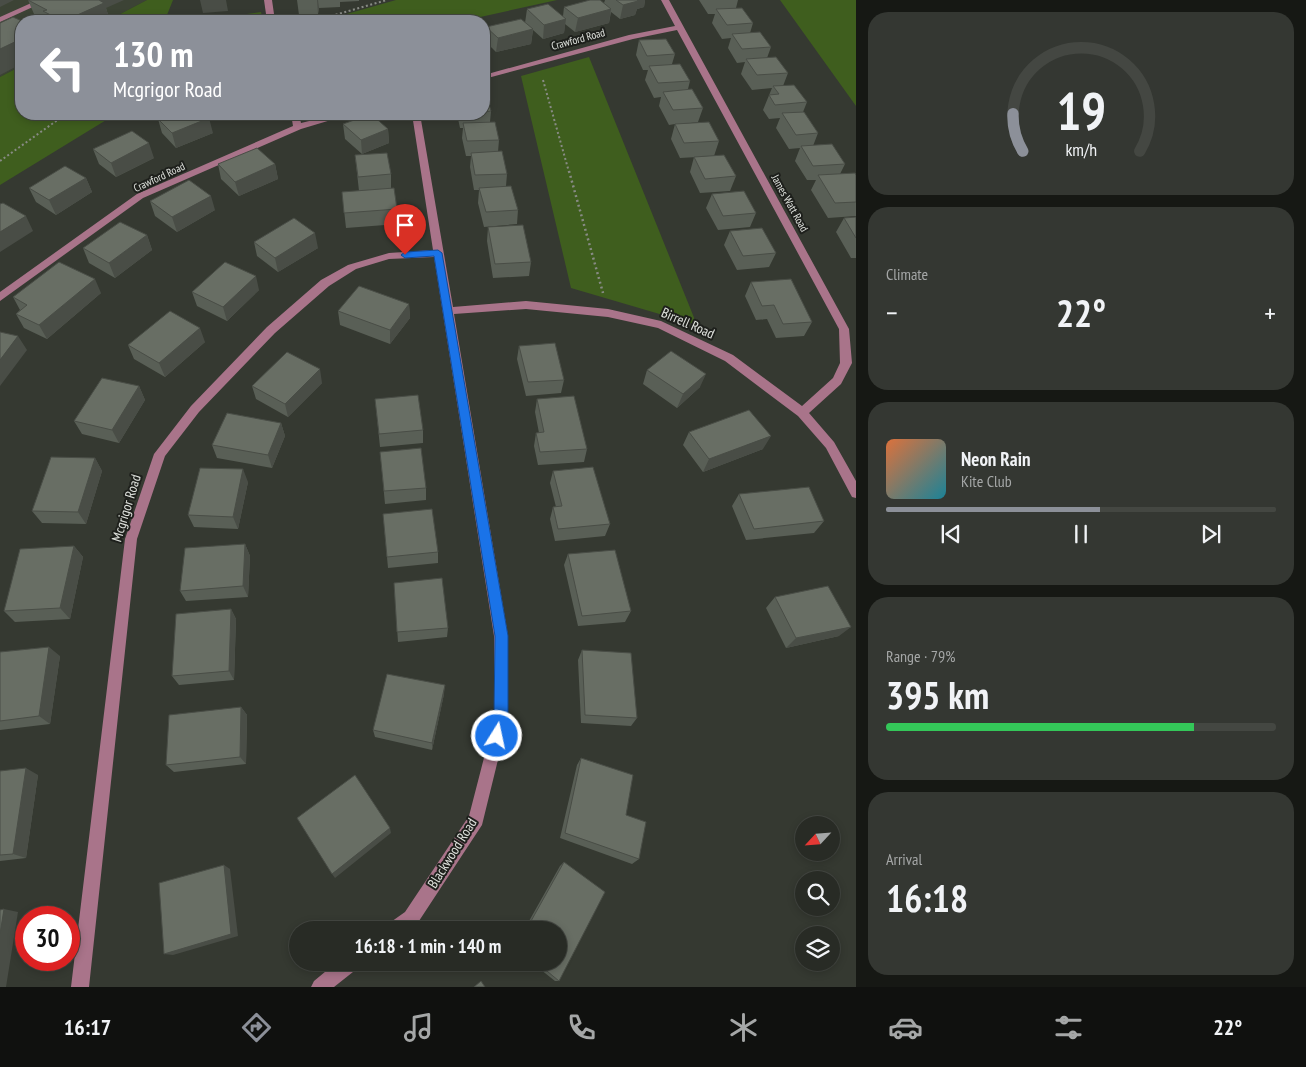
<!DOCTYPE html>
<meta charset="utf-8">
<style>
body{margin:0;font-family:"PT Sans Narrow",sans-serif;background:#343732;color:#f1f3f6;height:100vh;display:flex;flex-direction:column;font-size:19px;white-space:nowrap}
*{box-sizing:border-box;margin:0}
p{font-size:16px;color:#a5a7a7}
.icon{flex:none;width:28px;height:28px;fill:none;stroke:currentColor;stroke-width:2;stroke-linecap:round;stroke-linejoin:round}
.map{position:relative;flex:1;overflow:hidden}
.sheet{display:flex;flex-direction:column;gap:12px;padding:12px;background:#161814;width:450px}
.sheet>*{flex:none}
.top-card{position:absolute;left:15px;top:15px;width:475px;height:105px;border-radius:20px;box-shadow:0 2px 8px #0003,0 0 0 1px #444742;background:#8c9099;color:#fff;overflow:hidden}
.needle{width:32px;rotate:244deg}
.buttons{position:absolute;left:795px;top:816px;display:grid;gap:10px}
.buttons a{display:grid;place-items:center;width:45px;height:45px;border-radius:50%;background:#282b25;box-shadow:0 2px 8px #0003,0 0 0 1px #444742;font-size:25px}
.speed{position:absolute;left:15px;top:906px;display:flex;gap:10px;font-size:25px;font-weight:700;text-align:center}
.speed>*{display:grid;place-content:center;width:65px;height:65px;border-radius:50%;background:#282b25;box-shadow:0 2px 8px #0003,0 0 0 1px #444742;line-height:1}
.speed .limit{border:8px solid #d22;background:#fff;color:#111}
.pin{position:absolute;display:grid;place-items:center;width:42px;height:42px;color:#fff;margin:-51px -21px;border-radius:50% 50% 50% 0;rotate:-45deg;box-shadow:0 0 5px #0007}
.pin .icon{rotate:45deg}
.me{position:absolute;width:55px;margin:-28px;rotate:10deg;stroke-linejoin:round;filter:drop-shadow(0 0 4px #0008)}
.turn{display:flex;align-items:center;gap:18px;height:105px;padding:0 15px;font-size:22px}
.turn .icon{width:65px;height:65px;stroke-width:2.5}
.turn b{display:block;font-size:35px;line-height:42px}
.big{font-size:38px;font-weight:700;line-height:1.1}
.sheet .widget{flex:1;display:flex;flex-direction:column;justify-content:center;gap:8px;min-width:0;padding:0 18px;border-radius:20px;background:#343732}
.sheet .dial{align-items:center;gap:0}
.dial svg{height:130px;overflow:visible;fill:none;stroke:#444742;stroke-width:7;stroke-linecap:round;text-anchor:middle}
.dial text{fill:#f1f3f6;stroke:none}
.song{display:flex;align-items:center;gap:15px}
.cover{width:60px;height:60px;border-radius:8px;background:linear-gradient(135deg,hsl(20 70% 55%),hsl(190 70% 35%))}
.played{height:5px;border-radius:2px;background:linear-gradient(90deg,#8c9099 55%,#444742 55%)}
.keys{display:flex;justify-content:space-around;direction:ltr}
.heat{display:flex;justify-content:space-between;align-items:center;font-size:28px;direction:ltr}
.charge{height:8px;border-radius:4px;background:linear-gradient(90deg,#34c759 79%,#444742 0)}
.trip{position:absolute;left:289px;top:921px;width:278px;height:50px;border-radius:25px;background:#282b25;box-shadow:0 2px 8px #0003,0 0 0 1px #444742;font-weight:700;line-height:50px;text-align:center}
.tabs{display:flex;height:80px;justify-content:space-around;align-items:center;background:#10110f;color:#a5a7a7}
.tabs .icon{width:35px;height:35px}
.tabs .active{color:#8c9099}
.tabs b{font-size:22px;color:#f1f3f6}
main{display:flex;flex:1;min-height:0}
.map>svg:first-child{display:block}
.built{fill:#3c4335}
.green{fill:#3f5e1e}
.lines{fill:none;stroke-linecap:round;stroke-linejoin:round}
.path-far1{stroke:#888b85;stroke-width:2;stroke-dasharray:2 2.5;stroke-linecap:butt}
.path{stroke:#888b85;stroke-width:2.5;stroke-dasharray:2 3;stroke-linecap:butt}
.minor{fill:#a9748a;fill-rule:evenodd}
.wall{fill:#595f56}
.shaded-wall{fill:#494d46}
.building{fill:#686e64;stroke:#494d46}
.route{fill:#1a73e8;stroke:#114b97}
.labels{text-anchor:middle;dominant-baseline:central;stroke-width:4;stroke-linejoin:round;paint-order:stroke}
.far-street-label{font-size:11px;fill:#e0e3de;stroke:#1e201c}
.street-label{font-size:14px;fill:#e0e3de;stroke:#1e201c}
</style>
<main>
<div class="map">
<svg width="856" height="987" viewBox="0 0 856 987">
<rect width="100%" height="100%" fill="#353931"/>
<path class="built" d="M0,0H147L107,21H21V66L0,77Z"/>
<path class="green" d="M147,0H173L165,20L107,21Z
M396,0H557L462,21H322Z
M780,0H856V106Z
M261,12L263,21H195Z
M589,57L697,325L571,288L521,76Z
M21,66V114H116L0,185V77Z"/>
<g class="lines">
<path class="path-far1" d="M314,21L387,0
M543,80L569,172
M0,161L66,114"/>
<path class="path" d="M569,171L603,293"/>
<path class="minor" d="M38,0H48L0,22V17Z
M264,0H272L275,21H267Z
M661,0H669L849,329L852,363L841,384L809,413L834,442L856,481V498L852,497L826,448L798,416L725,361L658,328L608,317L526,309L454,314L508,636V719L482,825L417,924L409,930H385L388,924L405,912L469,816L494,719V636L434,257L389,259L356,269L329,286L275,333L199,412L165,456L137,539L89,987H71L125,539L154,454L191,406L267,327L321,280L348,265L389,253L433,250L412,114H420L453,307L526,301L608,309L661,321L733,355L802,406L833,378L840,363L839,329L677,30L633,39L484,79V75L629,35L675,26Z
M291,114H299L301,123L338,114H351L301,129L143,198L0,301V292L137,194L293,126Z
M337,962H361L358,968L334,987H311L314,981Z"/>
</g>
<path class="wall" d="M28,0L106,8L110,21H37Z
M297,0H359V1L340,2V7L319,8L318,14L299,15Z
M605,0H645L644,7L637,9L635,15L620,19L611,12L609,23L575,32L565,24L564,33L543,39L533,30L531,44L496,52L485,41L486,27L525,23L527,9L563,16L564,7L604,3Z
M699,0H738L736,8L753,23L750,33L771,47L767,58L788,73L783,86L807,102L803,112L818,133L813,146L845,164L840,174L856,175V216L828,218L811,190L816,180H807L795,161L800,148L789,149L776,128L780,118L769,119L763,110L772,88L752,90L741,74L745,62L737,63L728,48L731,38L722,39L712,23L715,14H708Z
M639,40L675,54L672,64L690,81L688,89L703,108L698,122L683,124L719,141L714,156L680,158L671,139L675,124L669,125L659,106L661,97L654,98L645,80L648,70H643L636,55Z
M484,94L491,111L490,122L499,140L498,152L507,174L506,186L518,210L517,224L484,227L478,203L479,190H474L470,167L471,156H466L462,138L463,128H460L457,114H484Z
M158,119L213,133L176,148L162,133Z
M343,124L388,129L389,143L362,154L345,139Z
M93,149L154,158L116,177L99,164Z
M355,155L391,174V188L397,209L398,224L346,228L342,192L359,191Z
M694,157L736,176L730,191L700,193L690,172Z
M218,164H275L278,179L239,196L221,179Z
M86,178L92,192L56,215L36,202L29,188Z
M712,194L756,213L750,227L718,230L706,208Z
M150,201L215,210L177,232L155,216Z
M856,217V258H851L836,232L844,218Z
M488,227L531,262L529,276L493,278L487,241Z
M730,231L776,253L769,267L737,270L724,245Z
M147,235L152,250L115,278L89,263L83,248Z
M254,242L318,248L278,272L257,256Z
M751,282L812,322L804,336L776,338L767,319L756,320L745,296Z
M259,290L227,321L197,306L192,292Z
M101,293L47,339L24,328L16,314L20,310L13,297Z
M409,304L410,318L390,344L340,325L338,311Z
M205,342L165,377L134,359L128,345Z
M519,346L564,380L561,393L526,396L517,359Z
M647,370L700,387L677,408L643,384Z
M322,383L288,417L256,399L252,386Z
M139,386L145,400L119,443L82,434L74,421Z
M375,399L423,430V443L380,447Z
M537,399L587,449L584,462L538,465L534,446L536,433H539L535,412Z
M281,423L285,436L272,468L217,458L212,445Z
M689,432L763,449L703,472L683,445Z
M380,452L426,488V500L385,504Z
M95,458L102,471L86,524L42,523L32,511Z
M553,471L610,524L605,536L555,541L550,519L553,507H556L550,483Z
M248,482L238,529L194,527L188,515Z
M739,494L824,521L814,533L746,540L732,506Z
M383,514L438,552V563L388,568Z
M245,544L250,556L248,597L186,601L180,591Z
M74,546L83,557L70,619L15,622L4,611Z
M568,554L631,611L625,622L578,626L564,565Z
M394,583L448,628L447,637L398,642Z
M775,597L839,636L786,648L766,608Z
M231,609L236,619L234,680L179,685L172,676Z
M582,650L637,718L631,726L581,723L578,660Z
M0,652L60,656L50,724L0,730Z
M444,694L432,750L375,737L373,730Z
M241,707L247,715L246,764L174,772L166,765Z
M581,758L626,815L639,859L632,864L560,838L577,765Z
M0,771L38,775L26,858L0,861Z
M564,862L559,981H555L531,962H558V930H524L560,866Z"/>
<path class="shaded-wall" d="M0,0H14L0,7Z
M88,0H124L106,8L110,21H64Z
M200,0H226L228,11L203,13Z
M317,0H318L319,8L318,14Z
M632,0H645L644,7L637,9L635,15L620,19L623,5Z
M611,9L609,23L575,32L578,18Z
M566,19L564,33L543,39L544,25Z
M533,29L531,44L496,52L498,38Z
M21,39V64L0,75V49Z
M209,118L213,133L176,148L172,133Z
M388,129L389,143L362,154L361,140Z
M149,143L154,158L116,177L111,163Z
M275,164L278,179L239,196L235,182Z
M86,178L92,192L56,215L49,200Z
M211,196L215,210L177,232L172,217Z
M26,216L33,231L0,252V232Z
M315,233L318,248L278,272L275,258Z
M147,235L152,250L115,278L109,263Z
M256,276L259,290L227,321L223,307Z
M95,279L101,293L47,339L39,325Z
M409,304L410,318L390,344V330Z
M200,328L205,342L165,377L159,363Z
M18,336L27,350L0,386V360Z
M320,369L322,383L288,417L285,404Z
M706,374L700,387L677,408L683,394Z
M139,386L145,400L119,443L112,430Z
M281,423L285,436L272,468L268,455Z
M771,436L763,449L703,472L709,459Z
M95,458L102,471L86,524L78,512Z
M243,469L248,482L238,529L233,517Z
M245,544L250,556L248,597L243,586Z
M74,546L83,557L70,619L60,608Z
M231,609L236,619L234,680L229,671Z
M851,627L839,636L786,648L796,638Z
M49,647L60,656L50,724L39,716Z
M445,685L444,694L432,750V743Z
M241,707L247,715L246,764L240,757Z
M26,768L38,775L26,858L13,854Z
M390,828L391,833L335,878L332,874Z
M224,865L230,869L238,936L173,955L164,954Z
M4,909L18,912L6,987H0V934Z"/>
<path class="building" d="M28,0H99L104,3L64,21H62L43,11L47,10Z
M590,0H600L611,9L578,18L564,7Z
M616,0H637L638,1L623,5Z
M548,4L566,19L544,25L527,9Z
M742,8L753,23L727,25L716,9Z
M13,17L22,21H21V39L0,49V23Z
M521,19L533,29L498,38L486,27Z
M760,32L771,47L742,49L732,34Z
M666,39L675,54L647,56L639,40Z
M776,57L788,73L757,75L746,59Z
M680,64L690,81L658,83L649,66Z
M794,85L807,102L775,105L769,95L779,94L773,86Z
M692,89L703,108L673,110L663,92Z
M484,94H486L491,111L484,112Z
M804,112L818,133L796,135L782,113Z
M171,114H205L209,118L172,133L158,119Z
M371,114L388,129L361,140L343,124Z
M495,122L499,140L467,141L463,123Z
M709,122L719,141L684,143L675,124Z
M132,131L149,143L111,163L93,149Z
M832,144L845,164L813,166L801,146Z
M257,148L275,164L235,182L218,164Z
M502,151L507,174L475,175L471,153Z
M387,153L391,174L358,177L355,155Z
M724,155L736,176L705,179L694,157Z
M65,166L86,178L49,200L29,188Z
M855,173L856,175V202L835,203L818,175Z
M189,180L211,196L172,217L150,201Z
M511,186L518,210L486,212L479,188Z
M394,188L397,209L344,213L342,192Z
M744,191L756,213L723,216L712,194Z
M3,203L26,216L0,232V204Z
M856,217V238L844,218Z
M294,218L315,233L275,258L254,242Z
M120,222L147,235L109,263L83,248Z
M523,225L531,262L495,264L488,227Z
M762,228L776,253L743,256L730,231Z
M59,262L95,279L39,325L16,314L27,305L13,297Z
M225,262L256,276L223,307L192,292Z
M791,279L812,322L783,324L774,305L762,306L751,282Z
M359,286L409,304L390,330L338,311Z
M170,311L200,328L159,363L128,345Z
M0,332L18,336L0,360Z
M555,343L564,380L528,382L519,346Z
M671,351L706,374L683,394L647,370Z
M287,352L320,369L285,404L252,386Z
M102,378L139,386L112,430L74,421Z
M418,395L423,430L379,434L375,399Z
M574,396L587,449L540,452L536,433L544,432L537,399Z
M749,410L771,436L709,459L689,432Z
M227,413L281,423L268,455L212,445Z
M421,448L426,488L384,491L380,452Z
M51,457L95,458L78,512L32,511Z
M593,467L610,524L558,529L553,507L562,506L553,471Z
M200,468L243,469L233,517L188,515Z
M809,487L824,521L754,529L739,494Z
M432,509L438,552L387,557L383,514Z
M245,544L243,586L180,591L185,548Z
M74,546L60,608L4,611L20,549Z
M615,550L631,611L582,616L568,554Z
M442,578L448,628L397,632L394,583Z
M828,586L851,627L796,638L775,597Z
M231,609L229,671L172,676L176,614Z
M49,647L39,716L0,721V652Z
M582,650L631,653L637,718L585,715Z
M387,674L445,685L432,743L373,730Z
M241,707L240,757L166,765L169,715Z
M581,758L633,775L626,815L646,822L639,859L565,833Z
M26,768L13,854L0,855V771Z
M355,775L390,828L332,874L297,818Z
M564,862L605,892L559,981L536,962H558V930H526Z
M224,865L231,934L164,954L159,883Z
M4,909L0,934V910Z
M481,981L485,987H474Z"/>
<path class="route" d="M438,250L442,253L508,636V719L501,740L497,742L492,740L490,736L494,719L495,636L434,256L405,258L401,255L405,252Z"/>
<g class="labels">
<g class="far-street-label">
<text transform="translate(578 39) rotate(-15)">Crawford Road</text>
<text transform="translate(159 177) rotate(-25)">Crawford Road</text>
<text transform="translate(790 203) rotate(61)">James Watt Road</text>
</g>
<g class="street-label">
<text transform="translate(688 323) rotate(24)">Birrell Road</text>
<text transform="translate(126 508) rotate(-73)">Mcgrigor Road</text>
<text transform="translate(452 853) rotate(-58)">Blackwood Road</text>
</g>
</g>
</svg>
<div class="buttons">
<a><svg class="needle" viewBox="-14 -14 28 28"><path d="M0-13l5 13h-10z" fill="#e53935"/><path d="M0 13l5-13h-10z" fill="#a5a7a7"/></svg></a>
<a><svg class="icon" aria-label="search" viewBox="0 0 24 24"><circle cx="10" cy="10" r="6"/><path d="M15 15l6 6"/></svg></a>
<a><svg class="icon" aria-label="layers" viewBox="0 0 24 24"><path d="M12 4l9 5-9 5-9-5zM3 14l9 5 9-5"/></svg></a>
</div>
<div class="speed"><div class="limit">30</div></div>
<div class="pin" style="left:405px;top:255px;background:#d93025"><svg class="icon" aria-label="arrive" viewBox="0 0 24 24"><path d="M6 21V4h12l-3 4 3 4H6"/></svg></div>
<svg class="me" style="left:497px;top:736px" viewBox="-20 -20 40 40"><circle r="17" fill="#1a73e8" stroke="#fff" stroke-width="3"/><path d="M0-11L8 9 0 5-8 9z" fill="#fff"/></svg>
<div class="trip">16:18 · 1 min · 140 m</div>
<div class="top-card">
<div class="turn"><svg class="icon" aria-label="left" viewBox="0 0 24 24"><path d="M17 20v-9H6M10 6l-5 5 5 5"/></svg><div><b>130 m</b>Mcgrigor Road</div></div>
</div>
</div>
<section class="sheet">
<div class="widget dial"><svg viewBox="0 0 100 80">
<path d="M14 69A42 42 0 1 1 86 69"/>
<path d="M14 69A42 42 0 0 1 8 46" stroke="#8c9099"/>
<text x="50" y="56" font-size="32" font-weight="700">19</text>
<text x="50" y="72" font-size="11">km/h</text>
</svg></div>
<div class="widget"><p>Climate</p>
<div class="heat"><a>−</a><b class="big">22°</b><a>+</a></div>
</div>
<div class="widget">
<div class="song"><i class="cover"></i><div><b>Neon Rain</b><p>Kite Club</p></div></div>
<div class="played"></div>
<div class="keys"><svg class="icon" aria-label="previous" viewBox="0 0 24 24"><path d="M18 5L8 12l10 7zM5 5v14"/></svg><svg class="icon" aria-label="pause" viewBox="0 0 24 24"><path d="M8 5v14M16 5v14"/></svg><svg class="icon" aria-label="next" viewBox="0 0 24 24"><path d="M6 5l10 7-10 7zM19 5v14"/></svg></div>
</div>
<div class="widget"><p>Range · 79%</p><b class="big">395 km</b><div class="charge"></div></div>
<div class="widget"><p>Arrival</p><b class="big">16:18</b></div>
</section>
</main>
<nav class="tabs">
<b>16:17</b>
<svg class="icon active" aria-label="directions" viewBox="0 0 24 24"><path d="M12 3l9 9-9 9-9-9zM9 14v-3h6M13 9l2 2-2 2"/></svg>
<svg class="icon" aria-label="music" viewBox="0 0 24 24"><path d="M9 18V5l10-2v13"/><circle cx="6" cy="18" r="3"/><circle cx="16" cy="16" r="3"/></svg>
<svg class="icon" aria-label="phone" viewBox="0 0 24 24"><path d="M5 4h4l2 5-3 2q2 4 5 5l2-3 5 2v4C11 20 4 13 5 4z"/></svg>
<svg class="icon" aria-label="climate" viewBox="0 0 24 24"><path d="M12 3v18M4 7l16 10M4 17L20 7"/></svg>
<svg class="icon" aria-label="car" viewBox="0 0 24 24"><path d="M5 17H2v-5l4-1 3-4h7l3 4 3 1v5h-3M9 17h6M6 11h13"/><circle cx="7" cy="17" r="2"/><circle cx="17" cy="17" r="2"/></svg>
<svg class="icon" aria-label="filters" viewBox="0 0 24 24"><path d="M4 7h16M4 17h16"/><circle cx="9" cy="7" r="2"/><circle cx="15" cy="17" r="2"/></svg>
<b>22°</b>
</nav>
